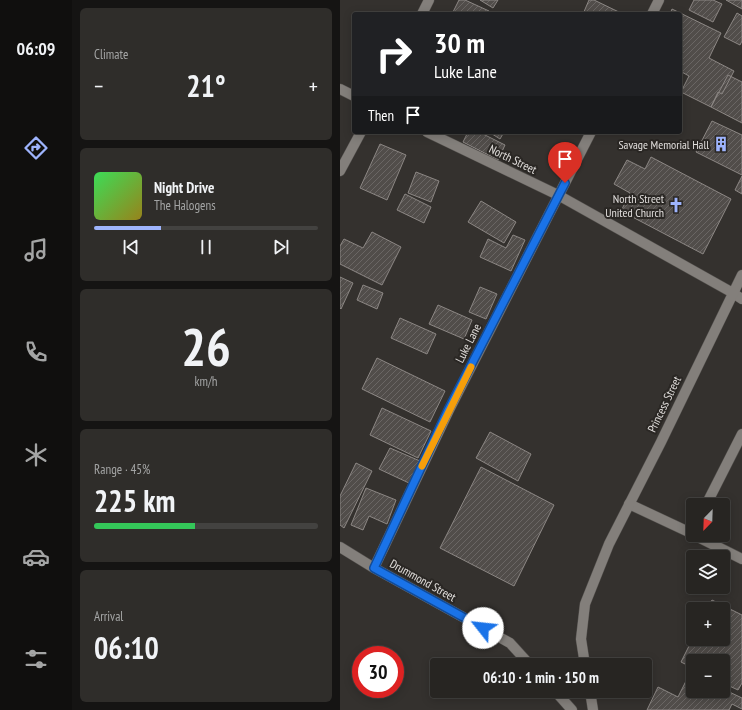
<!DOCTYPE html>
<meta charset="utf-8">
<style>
body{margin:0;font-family:"PT Sans Narrow",sans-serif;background:#2f2d2a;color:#f1f3f6;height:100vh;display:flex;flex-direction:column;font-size:15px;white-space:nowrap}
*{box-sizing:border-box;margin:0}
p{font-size:13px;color:#a4a5a5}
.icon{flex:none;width:22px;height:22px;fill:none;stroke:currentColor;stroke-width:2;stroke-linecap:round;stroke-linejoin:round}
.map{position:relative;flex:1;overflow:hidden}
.details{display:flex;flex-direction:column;gap:8px;padding:8px;background:#151413;width:268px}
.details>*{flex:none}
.top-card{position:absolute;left:12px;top:12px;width:330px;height:122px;border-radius:4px;box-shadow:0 2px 10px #0003,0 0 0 1px #434240;background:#202124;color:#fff;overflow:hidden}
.needle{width:26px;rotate:203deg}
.tools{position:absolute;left:346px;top:498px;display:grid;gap:8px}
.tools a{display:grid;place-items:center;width:44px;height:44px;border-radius:4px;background:#272522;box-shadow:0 2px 10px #0003,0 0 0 1px #434240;font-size:20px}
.speed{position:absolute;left:12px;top:646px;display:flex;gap:8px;font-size:20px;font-weight:700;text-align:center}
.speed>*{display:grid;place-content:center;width:52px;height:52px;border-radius:50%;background:#272522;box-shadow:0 2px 10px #0003,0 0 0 1px #434240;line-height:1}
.speed .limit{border:6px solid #d22;background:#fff;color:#111}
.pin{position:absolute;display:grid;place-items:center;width:34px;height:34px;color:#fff;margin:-41px -17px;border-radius:50% 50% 50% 0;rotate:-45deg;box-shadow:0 0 4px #0007}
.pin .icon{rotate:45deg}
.me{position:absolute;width:44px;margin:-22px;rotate:299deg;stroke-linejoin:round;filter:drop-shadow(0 0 3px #0008)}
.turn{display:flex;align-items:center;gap:14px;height:84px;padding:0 16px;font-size:18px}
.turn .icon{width:52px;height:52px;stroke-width:2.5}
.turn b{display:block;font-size:28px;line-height:34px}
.then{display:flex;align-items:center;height:38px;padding:0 16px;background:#0003;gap:8px;font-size:15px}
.big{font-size:30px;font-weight:700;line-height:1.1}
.details .card{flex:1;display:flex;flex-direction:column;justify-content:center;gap:6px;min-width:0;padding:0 14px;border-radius:6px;background:#2f2d2a}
.details .dial{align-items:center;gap:0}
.dial b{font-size:52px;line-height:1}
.song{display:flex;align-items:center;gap:12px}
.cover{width:48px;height:48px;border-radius:6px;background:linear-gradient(135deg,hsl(130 70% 55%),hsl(50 70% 35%))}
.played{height:4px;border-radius:2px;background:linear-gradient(90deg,#9eb4fd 30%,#434240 30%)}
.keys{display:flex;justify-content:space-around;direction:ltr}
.heat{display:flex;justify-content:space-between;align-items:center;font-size:22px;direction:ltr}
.charge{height:6px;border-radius:3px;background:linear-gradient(90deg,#34c759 45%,#434240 0)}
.trip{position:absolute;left:90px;top:658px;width:222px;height:40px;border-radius:4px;background:#272522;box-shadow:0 2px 10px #0003,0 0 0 1px #434240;font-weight:700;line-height:40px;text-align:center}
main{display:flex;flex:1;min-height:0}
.dock{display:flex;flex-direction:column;width:72px;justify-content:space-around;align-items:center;background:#100f0e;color:#a4a5a5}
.dock .icon{width:28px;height:28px}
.dock .active{color:#9eb4fd}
.dock b{font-size:18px;color:#f1f3f6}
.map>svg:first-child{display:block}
.building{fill:url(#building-hatch);stroke:#8c8784}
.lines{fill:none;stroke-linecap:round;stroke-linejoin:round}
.lane-casing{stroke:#53504d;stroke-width:11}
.street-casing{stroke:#53504d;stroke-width:11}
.secondary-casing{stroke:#53504d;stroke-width:11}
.lane{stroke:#837f7b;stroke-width:10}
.street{stroke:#837f7b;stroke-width:10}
.secondary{stroke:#837f7b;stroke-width:10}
.route-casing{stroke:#114b97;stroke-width:10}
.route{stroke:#1a73e8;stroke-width:7}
.slow{stroke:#f59e0b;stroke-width:7}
.labels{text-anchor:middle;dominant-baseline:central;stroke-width:4;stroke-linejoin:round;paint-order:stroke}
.poi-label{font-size:12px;fill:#e1dedc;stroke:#2a2724;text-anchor:end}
.street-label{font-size:12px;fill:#e1dedc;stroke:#2a2724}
</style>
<main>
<nav class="dock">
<b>06:09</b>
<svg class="icon active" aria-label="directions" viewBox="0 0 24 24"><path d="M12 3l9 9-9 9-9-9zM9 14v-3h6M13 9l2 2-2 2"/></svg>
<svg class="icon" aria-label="music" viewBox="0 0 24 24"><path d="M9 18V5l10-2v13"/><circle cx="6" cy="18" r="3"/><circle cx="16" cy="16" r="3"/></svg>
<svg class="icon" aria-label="phone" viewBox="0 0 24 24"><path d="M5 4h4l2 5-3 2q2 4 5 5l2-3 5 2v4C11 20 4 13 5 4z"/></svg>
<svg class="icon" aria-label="climate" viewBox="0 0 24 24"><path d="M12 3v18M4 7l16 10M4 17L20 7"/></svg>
<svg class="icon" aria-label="car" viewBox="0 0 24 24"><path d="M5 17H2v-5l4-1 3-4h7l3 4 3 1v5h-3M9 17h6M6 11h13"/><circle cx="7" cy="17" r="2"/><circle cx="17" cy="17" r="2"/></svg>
<svg class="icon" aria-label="filters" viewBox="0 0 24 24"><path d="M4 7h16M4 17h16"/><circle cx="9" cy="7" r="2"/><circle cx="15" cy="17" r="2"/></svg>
</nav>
<section class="details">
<div class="card"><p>Climate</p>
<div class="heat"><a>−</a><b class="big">21°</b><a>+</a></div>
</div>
<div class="card">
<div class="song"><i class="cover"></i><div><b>Night Drive</b><p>The Halogens</p></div></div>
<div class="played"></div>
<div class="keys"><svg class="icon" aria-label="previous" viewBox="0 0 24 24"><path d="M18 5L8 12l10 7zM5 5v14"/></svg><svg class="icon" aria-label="pause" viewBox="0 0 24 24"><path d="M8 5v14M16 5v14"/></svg><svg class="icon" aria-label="next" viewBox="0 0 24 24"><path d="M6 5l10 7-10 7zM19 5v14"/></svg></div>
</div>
<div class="card dial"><b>26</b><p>km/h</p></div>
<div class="card"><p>Range · 45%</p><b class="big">225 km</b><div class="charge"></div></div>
<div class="card"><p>Arrival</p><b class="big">06:10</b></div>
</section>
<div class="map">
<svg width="402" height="710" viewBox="0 0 402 710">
<defs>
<pattern id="building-hatch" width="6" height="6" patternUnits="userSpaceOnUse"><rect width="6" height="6" fill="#514d4a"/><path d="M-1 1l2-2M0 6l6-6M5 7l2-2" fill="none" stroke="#6a6664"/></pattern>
</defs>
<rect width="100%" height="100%" fill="#34312e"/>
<path class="building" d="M119,0H125L149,11L147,14H112Z
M140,0H158L153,8Z
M249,0H254L283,14H243Z
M354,0H373L382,4L373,22L349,10Z
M386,0H402V9Z
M332,9L381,33L369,58L394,71L382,94L378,92L371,107L341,92L349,76L340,71V14H330Z
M397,13L402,16V41L400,45L384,37Z
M388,75L402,82V123L371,107Z
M372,121L402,135V175L356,152Z
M128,132H139L165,145L158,160L123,142Z
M149,132H164L160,139Z
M40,144L66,155L47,200L20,188Z
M311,157L391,199L363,254L281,211L290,193L274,184L287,160L305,169Z
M76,172L99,181L91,202L68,193Z
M402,176V194L395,190Z
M65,194L91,207L84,223L57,210Z
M141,201L176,222L164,243L128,222Z
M32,232L61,247L42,285L0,264V246L4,239L23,248Z
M173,235L185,240L171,271L140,257L148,239L166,248Z
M0,277L13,283L1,309L0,308Z
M23,285L43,293L37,309L17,300Z
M140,287L157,294L146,319L129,312Z
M98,305L132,320L124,339L89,324Z
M60,318L96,334L87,354L51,338Z
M37,358L105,391L90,422L22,389Z
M42,408L91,431L78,458L30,435Z
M150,432L191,454L178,481L136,458Z
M50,448L80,461L69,483L39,469Z
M16,463L32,471L4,528L0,525V496Z
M141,467L214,505L174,586L100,548Z
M26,488L56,500L47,524L29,516L23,530L11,525Z
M372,600L402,615V683L398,690L383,683V661H353V668L341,662L353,638V639H383V609H367Z
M350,673L353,675V691H383V689L402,698V709L392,704L389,710H307L318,687L338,697Z"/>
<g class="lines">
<g class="lane-casing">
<path id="lane" d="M393,293L402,299
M289,504L353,534
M366,505L402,434
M354,535L402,559"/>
</g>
<g class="street-casing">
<path id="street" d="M312,14L319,0
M0,547L34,568L170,643L190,665
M34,568L109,410L251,132
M215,691L232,710"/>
</g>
<g class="secondary-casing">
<path id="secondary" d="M82,14L89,0
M0,89L14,96
M87,132L218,195L393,293
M0,171L21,132
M245,665L241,639L245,604L269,544L321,442L402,275
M250,691L253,710"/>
</g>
<use href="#lane" class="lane"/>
<use href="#street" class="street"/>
<use href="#secondary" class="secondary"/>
</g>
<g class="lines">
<g class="route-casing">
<path id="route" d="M143,628L34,568L108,410L225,183"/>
</g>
<use href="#route" class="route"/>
<path class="slow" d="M82,466L131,367"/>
</g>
<defs>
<g id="building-bare" transform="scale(1.2)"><path d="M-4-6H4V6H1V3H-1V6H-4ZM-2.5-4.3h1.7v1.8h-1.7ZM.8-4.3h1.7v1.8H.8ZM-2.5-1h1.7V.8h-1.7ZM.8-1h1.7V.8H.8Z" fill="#9eb4fd" stroke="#2a2724" stroke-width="2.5" paint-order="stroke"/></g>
<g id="church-bare" transform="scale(1.2)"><path d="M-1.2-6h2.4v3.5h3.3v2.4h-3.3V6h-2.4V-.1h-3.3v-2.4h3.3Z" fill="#9eb4fd" stroke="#2a2724" stroke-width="2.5" paint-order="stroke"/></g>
</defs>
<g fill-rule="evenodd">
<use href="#building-bare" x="381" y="144"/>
<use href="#church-bare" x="336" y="205"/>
</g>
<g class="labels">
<g class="poi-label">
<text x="369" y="144">Savage Memorial Hall</text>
<text x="324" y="198">North Street<tspan x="324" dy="14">United Church</tspan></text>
</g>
<g class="street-label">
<text transform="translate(173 159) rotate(26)">North Street</text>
<text transform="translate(128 343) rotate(-63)">Luke Lane</text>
<text transform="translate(324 404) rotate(-64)">Princess Street</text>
<text transform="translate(83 580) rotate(29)">Drummond Street</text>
</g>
</g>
</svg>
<div class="tools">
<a><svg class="needle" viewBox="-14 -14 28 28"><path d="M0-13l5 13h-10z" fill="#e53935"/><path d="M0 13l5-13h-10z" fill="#a4a5a5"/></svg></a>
<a><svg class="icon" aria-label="layers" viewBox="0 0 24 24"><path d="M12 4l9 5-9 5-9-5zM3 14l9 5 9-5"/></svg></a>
<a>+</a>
<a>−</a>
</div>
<div class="speed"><div class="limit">30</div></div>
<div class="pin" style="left:225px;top:183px;background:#d93025"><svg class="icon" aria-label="arrive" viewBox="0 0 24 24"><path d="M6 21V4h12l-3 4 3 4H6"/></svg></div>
<svg class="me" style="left:143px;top:628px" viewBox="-20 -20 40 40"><circle r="19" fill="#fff"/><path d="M0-13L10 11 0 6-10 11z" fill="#1a73e8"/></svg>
<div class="trip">06:10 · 1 min · 150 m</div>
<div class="top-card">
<div class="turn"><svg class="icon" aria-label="right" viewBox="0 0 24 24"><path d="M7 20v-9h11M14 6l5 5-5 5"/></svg><div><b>30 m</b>Luke Lane</div></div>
<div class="then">Then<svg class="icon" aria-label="arrive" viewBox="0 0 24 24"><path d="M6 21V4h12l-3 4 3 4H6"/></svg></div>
</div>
</div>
</main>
